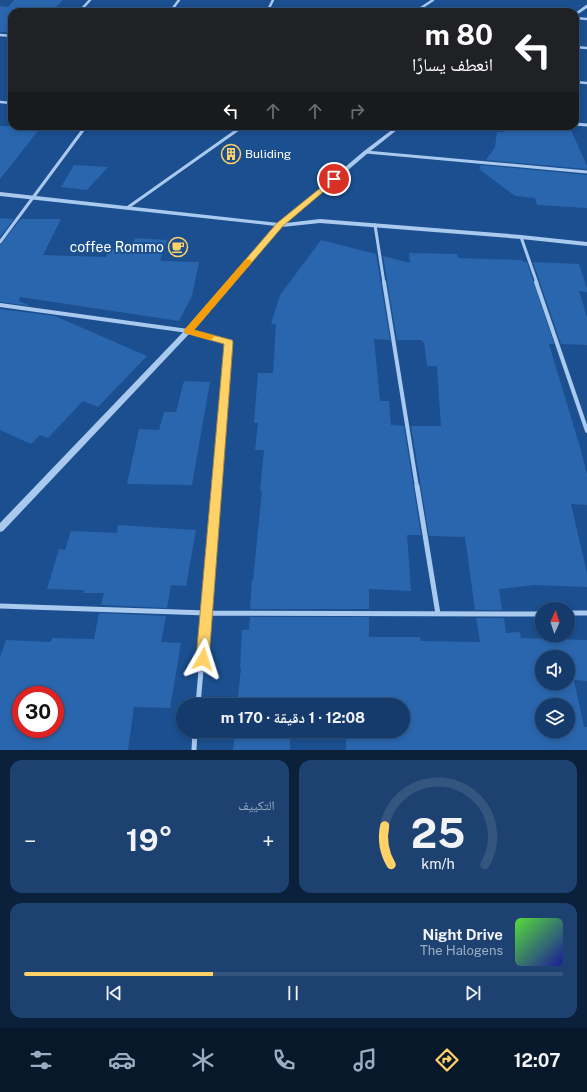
<!DOCTYPE html>
<html lang="ar">
<meta charset="utf-8">
<style>
body{margin:0;font-family:"Public Sans","Noto Naskh Arabic",sans-serif;background:#1d4271;color:#f1f3f6;direction:rtl;height:100vh;display:flex;flex-direction:column;font-size:15px;white-space:nowrap}
*{box-sizing:border-box;margin:0}
p{font-size:13px;color:#9dadc1}
.icon{flex:none;width:22px;height:22px;fill:none;stroke:currentColor;stroke-width:2;stroke-linecap:round;stroke-linejoin:round}
.map{position:relative;height:750px;overflow:hidden;direction:ltr}
.side{display:flex;flex-direction:column;gap:10px;padding:10px;background:#0b203b;flex:1}
.side>*{flex:none}
.hud{position:absolute;left:8px;top:8px;width:571px;height:122px;border-radius:12px;box-shadow:0 2px 6px #0003,0 0 0 1px #33557e;direction:rtl;background:#202124;color:#fff;overflow:hidden}
.needle{width:26px;rotate:3deg}
.fabs{position:absolute;left:535px;top:602px;display:grid;gap:8px}
.fabs a{display:grid;place-items:center;width:40px;height:40px;border-radius:50%;background:#143b6b;box-shadow:0 2px 6px #0003,0 0 0 1px #33557e;font-size:20px}
.speed{position:absolute;left:12px;top:686px;display:flex;gap:8px;font-size:20px;font-weight:700;text-align:center}
.speed>*{display:grid;place-content:center;width:52px;height:52px;border-radius:50%;background:#143b6b;box-shadow:0 2px 6px #0003,0 0 0 1px #33557e;line-height:1}
.speed .limit{border:6px solid #d22;background:#fff;color:#111}
.pin{position:absolute;display:grid;place-items:center;width:34px;height:34px;color:#fff;margin:-17px;border:2px solid #fff;border-radius:50%;box-shadow:0 1px 4px #0007}
.me{position:absolute;width:44px;margin:-22px;rotate:6deg;stroke-linejoin:round;filter:drop-shadow(0 0 3px #0008)}
.turn{display:flex;align-items:center;gap:14px;height:84px;padding:0 20px;font-size:18px}
.turn .icon{width:52px;height:52px;stroke-width:2.5}
.turn b{display:block;font-size:28px;line-height:34px}
.lanes{display:flex;align-items:center;height:38px;padding:0 20px;background:#0003;justify-content:center;gap:20px;direction:ltr}
.lanes .off{opacity:.35}
.big{font-size:30px;font-weight:700;line-height:1.1}
.side .widget{flex:1;display:flex;flex-direction:column;justify-content:center;gap:6px;min-width:0;padding:0 14px;border-radius:12px;background:#1d4271}
.side .dial{align-items:center;gap:0}
.dial svg{height:104px;overflow:visible;fill:none;stroke:#33557e;stroke-width:7;stroke-linecap:round;text-anchor:middle}
.dial text{fill:#f1f3f6;stroke:none}
.song{display:flex;align-items:center;gap:12px}
.cover{width:48px;height:48px;border-radius:6px;background:linear-gradient(135deg,hsl(110 70% 55%),hsl(240 70% 35%))}
.played{height:4px;border-radius:2px;background:linear-gradient(90deg,#ffd166 35%,#33557e 35%)}
.keys{display:flex;justify-content:space-around;direction:ltr}
.heat{display:flex;justify-content:space-between;align-items:center;font-size:22px;direction:ltr}
.side .tiles{flex:1;display:grid;gap:10px;grid-template-columns:1fr 1fr}
.widget:last-child{grid-column:span 2}
.trip{position:absolute;left:176px;top:698px;width:234px;height:40px;border-radius:20px;background:#143b6b;box-shadow:0 2px 6px #0003,0 0 0 1px #33557e;font-weight:700;line-height:40px;text-align:center;direction:rtl}
.tab-bar{display:flex;height:64px;justify-content:space-around;align-items:center;background:#08182b;color:#9dadc1}
.tab-bar .icon{width:28px;height:28px}
.tab-bar .selected{color:#ffd166}
.tab-bar b{font-size:18px;color:#f1f3f6}
.map>svg:first-child{display:block}
.building{fill:#2a66ad;fill-rule:evenodd}
.lines{fill:none;stroke-linecap:round;stroke-linejoin:round}
.minor-far3{stroke:#a9c9ee;stroke-width:2.5}
.minor-far2{stroke:#a9c9ee;stroke-width:3}
.minor-far1{stroke:#a9c9ee;stroke-width:4}
.minor{stroke:#a9c9ee;stroke-width:5}
.tertiary{fill:#a9c9ee;fill-rule:evenodd}
.route{fill:#ffd166;stroke:#a68842}
.slow{fill:#f59e0b}
.labels{text-anchor:middle;dominant-baseline:central;stroke-width:4;stroke-linejoin:round;paint-order:stroke}
.far-poi-label{font-size:12px;fill:#fff;stroke:#1b4f8f;text-anchor:start}
.poi-label{font-size:14px;fill:#fff;stroke:#1b4f8f;text-anchor:end}
</style>
<div class="map">
<svg width="587" height="750" viewBox="0 0 587 750">
<rect width="100%" height="100%" fill="#1b4f8f"/>
<path class="building" d="M14,0H63L51,12H12V32H0V6L8,7Z
M0,126H42L0,179Z
M502,127L571,130L587,166V169L486,160L495,147L497,132H504Z
M74,165L108,167L87,190L61,187Z
M481,165L587,175V208L537,205L535,198L515,196L479,169Z
M0,218L14,219L0,237Z
M21,219H61L43,255L106,257L109,249L130,250L135,238L167,240L160,261L199,262L192,296L179,321L20,297L19,301L31,306L0,302V245Z
M321,240L376,254L390,340L374,339L380,401H389L391,425L404,426L421,535H407L411,591L369,589V609H250L252,580H253L262,491H260L264,450H255L258,423H254L258,373H273L276,324H271L280,295Z
M409,253L457,254L458,258L522,260L523,262H527L554,344H549L580,447L587,474V505L571,504L587,573V587L534,585L499,589L502,610H475L465,537L429,536L411,426H441L437,366H427L424,342H422V340H397L383,256L410,263Z
M533,262L579,264L587,288V292L579,291L587,317V345L561,344Z
M0,309L55,316L147,356L98,407L83,401L48,438L40,435L31,444L0,430Z
M184,381L210,382L192,485L127,484L139,429L159,430L164,412H176Z
M118,525L196,530L186,586L171,585L167,608L101,605L104,593H83L84,590L47,589L59,549L65,550L71,531L117,533Z
M99,613L166,616L161,642L181,643L170,708L134,707L128,750H0V657L6,640L51,642L52,638L94,639ZM21,695H55V729H21Z
M250,617H369V637H420L421,641L480,642L476,618H504L506,633L520,632L521,638L587,640V681L574,680L584,727H587V750H346V731H403V705H237L241,668H240L242,630H249ZM542,657H568V683H542ZM542,705H568V731H542Z
M235,731H290V750H233Z"/>
<g class="lines">
<path class="minor-far3" d="M269,9L279,12
M79,12L90,0
M170,12L179,0
M267,12L273,0
M415,12L433,0
M575,18L587,19
M0,35L12,36
M575,47L587,48
M575,82L587,83
M0,102L12,103"/>
<path class="minor-far2" d="M575,124L587,125
M366,152L587,172
M127,208L243,126
M375,225L384,283
M521,237L537,283
M0,242L86,126"/>
<path class="minor-far1" d="M384,282L417,487
M536,282L587,431
M0,305L188,331L229,342L217,487"/>
<path class="minor" d="M417,486L438,614
M0,606L207,613L542,614
M568,613H587
M198,705L217,486
M194,750L195,731"/>
<path class="tertiary" d="M586,5H587V8L575,16V13Z
M397,126H402L368,153L286,223L320,219L521,235L587,242V246L521,239L320,223L282,227L190,333L3,531L0,532V523L186,329L276,226L0,196V192L279,223L364,151Z"/>
</g>
<path class="route" d="M334,177L336,178V181L283,226L194,330L232,340L233,342L209,659L207,663L203,665L198,663L196,659L224,344L185,333L184,331L277,223Z"/>
<path class="slow" d="M248,259L251,260V263L194,330L212,335L214,337L212,339L209,340L185,333L184,331L185,329L245,260Z"/>
<defs>
<g id="building-ring" transform="scale(1)"><circle r="9.5" fill="#1b4f8f" stroke="#ffd166" stroke-width="1.5"/><path d="M-4-6H4V6H1V3H-1V6H-4ZM-2.5-4.3h1.7v1.8h-1.7ZM.8-4.3h1.7v1.8H.8ZM-2.5-1h1.7V.8h-1.7ZM.8-1h1.7V.8H.8Z" fill="#ffd166"/></g>
<g id="cafe-ring" transform="scale(1)"><circle r="9.5" fill="#1b4f8f" stroke="#ffd166" stroke-width="1.5"/><path d="M-5.5-4.5H6V0H3Q3 3.5 0 3.5H-2.5Q-5.5 3.5-5.5 0ZM3-3.2v2h1.7v-2ZM-6 4.5H4V6H-6Z" fill="#ffd166"/></g>
</defs>
<g fill-rule="evenodd">
<use href="#building-ring" x="231" y="154"/>
<use href="#cafe-ring" x="178" y="247"/>
</g>
<g class="labels">
<g class="far-poi-label">
<text x="245" y="154">Buliding</text>
</g>
<g class="poi-label">
<text x="164" y="247">coffee Rommo</text>
</g>
</g>
</svg>
<div class="fabs">
<a><svg class="needle" viewBox="-14 -14 28 28"><path d="M0-13l5 13h-10z" fill="#e53935"/><path d="M0 13l5-13h-10z" fill="#9dadc1"/></svg></a>
<a><svg class="icon" aria-label="sound" viewBox="0 0 24 24"><path d="M4 9h4l5-4v14l-5-4H4zM17 9q2 3 0 6"/></svg></a>
<a><svg class="icon" aria-label="layers" viewBox="0 0 24 24"><path d="M12 4l9 5-9 5-9-5zM3 14l9 5 9-5"/></svg></a>
</div>
<div class="speed"><div class="limit">30</div></div>
<div class="pin" style="left:334px;top:179px;background:#d93025"><svg class="icon" aria-label="arrive" viewBox="0 0 24 24"><path d="M6 21V4h12l-3 4 3 4H6"/></svg></div>
<svg class="me" style="left:203px;top:659px" viewBox="-20 -20 40 40"><path d="M0-17L14 15 0 8-14 15z" fill="#ffd166" stroke="#fff" stroke-width="4"/></svg>
<div class="trip">12:08 · 1 دقيقة · 170 m</div>
<div class="hud">
<div class="turn"><svg class="icon" aria-label="left" viewBox="0 0 24 24"><path d="M17 20v-9H6M10 6l-5 5 5 5"/></svg><div><b>80 m</b>انعطف يسارًا</div></div>
<div class="lanes"><svg class="icon" aria-label="left" viewBox="0 0 24 24"><path d="M17 20v-9H6M10 6l-5 5 5 5"/></svg><svg class="icon off" aria-label="ahead" viewBox="0 0 24 24"><path d="M12 20V5M6 11l6-6 6 6"/></svg><svg class="icon off" aria-label="ahead" viewBox="0 0 24 24"><path d="M12 20V5M6 11l6-6 6 6"/></svg><svg class="icon off" aria-label="right" viewBox="0 0 24 24"><path d="M7 20v-9h11M14 6l5 5-5 5"/></svg></div>
</div>
</div>
<section class="side">
<div class="tiles">
<div class="widget dial"><svg viewBox="0 0 100 80">
<path d="M14 69A42 42 0 1 1 86 69"/>
<path d="M14 69A42 42 0 0 1 9 39" stroke="#ffd166"/>
<text x="50" y="56" font-size="32" font-weight="700">25</text>
<text x="50" y="72" font-size="11">km/h</text>
</svg></div>
<div class="widget"><p>التكييف</p>
<div class="heat"><a>−</a><b class="big">19°</b><a>+</a></div>
</div>
<div class="widget">
<div class="song"><i class="cover"></i><div><b>Night Drive</b><p>The Halogens</p></div></div>
<div class="played"></div>
<div class="keys"><svg class="icon" aria-label="previous" viewBox="0 0 24 24"><path d="M18 5L8 12l10 7zM5 5v14"/></svg><svg class="icon" aria-label="pause" viewBox="0 0 24 24"><path d="M8 5v14M16 5v14"/></svg><svg class="icon" aria-label="next" viewBox="0 0 24 24"><path d="M6 5l10 7-10 7zM19 5v14"/></svg></div>
</div>
</div>
</section>
<nav class="tab-bar">
<b>12:07</b>
<svg class="icon selected" aria-label="directions" viewBox="0 0 24 24"><path d="M12 3l9 9-9 9-9-9zM9 14v-3h6M13 9l2 2-2 2"/></svg>
<svg class="icon" aria-label="music" viewBox="0 0 24 24"><path d="M9 18V5l10-2v13"/><circle cx="6" cy="18" r="3"/><circle cx="16" cy="16" r="3"/></svg>
<svg class="icon" aria-label="phone" viewBox="0 0 24 24"><path d="M5 4h4l2 5-3 2q2 4 5 5l2-3 5 2v4C11 20 4 13 5 4z"/></svg>
<svg class="icon" aria-label="climate" viewBox="0 0 24 24"><path d="M12 3v18M4 7l16 10M4 17L20 7"/></svg>
<svg class="icon" aria-label="car" viewBox="0 0 24 24"><path d="M5 17H2v-5l4-1 3-4h7l3 4 3 1v5h-3M9 17h6M6 11h13"/><circle cx="7" cy="17" r="2"/><circle cx="17" cy="17" r="2"/></svg>
<svg class="icon" aria-label="filters" viewBox="0 0 24 24"><path d="M4 7h16M4 17h16"/><circle cx="9" cy="7" r="2"/><circle cx="15" cy="17" r="2"/></svg>
</nav>
